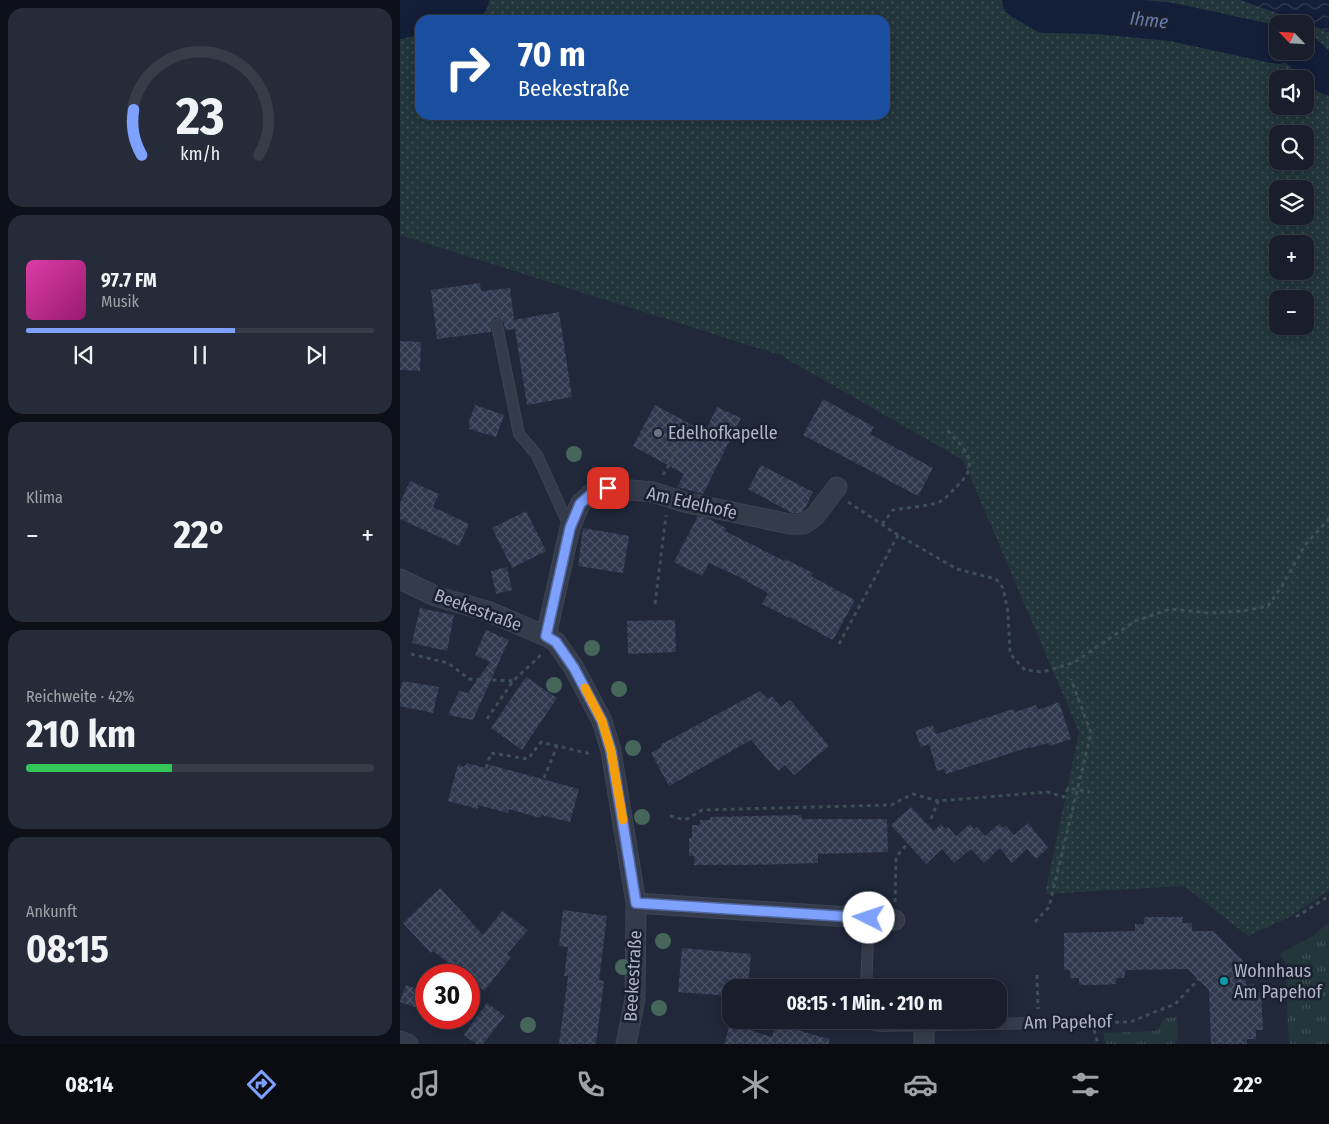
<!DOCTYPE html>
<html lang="de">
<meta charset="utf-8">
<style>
body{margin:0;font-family:"Fira Sans Condensed",sans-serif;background:#252b38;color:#f1f3f6;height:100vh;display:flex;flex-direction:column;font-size:19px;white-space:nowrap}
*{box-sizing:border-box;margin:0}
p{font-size:16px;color:#9fa2a9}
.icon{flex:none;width:28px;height:28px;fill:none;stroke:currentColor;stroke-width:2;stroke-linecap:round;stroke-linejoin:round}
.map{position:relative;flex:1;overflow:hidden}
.drawer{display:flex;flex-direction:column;gap:8px;padding:8px;background:#0d1018;width:400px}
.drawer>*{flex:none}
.hud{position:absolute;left:15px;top:15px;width:475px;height:105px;border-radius:15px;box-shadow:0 2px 12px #0003,0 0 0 1px #363c48;background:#1a4fa0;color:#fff;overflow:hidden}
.needle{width:32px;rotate:295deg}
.tools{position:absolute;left:869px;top:15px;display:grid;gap:10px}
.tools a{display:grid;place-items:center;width:45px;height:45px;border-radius:10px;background:#181e2c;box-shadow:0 2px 12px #0003,0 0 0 1px #363c48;font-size:25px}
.speed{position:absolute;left:15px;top:964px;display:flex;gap:10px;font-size:25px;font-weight:700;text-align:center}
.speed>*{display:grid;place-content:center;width:65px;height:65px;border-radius:50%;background:#181e2c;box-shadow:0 2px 12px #0003,0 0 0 1px #363c48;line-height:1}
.speed .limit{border:8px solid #d22;background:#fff;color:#111}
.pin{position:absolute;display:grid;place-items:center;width:42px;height:42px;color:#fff;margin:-21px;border-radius:10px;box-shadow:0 2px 8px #0006}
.me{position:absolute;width:55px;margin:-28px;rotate:274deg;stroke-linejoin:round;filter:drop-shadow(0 0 4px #0008)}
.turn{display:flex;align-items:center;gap:18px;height:105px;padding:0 20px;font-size:22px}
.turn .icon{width:65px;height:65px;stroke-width:2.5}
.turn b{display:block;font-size:35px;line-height:42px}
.big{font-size:38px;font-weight:700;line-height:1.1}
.drawer .widget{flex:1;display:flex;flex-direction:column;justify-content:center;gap:8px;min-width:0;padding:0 18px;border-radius:15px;background:#252b38}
.drawer .dial{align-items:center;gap:0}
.dial svg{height:130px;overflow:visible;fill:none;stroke:#363c48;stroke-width:7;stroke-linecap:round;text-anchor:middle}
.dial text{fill:#f1f3f6;stroke:none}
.song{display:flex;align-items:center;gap:15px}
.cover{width:60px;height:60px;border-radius:8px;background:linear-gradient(135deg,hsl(320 70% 55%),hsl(320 70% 35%))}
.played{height:5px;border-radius:2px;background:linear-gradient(90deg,#7ea1fd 60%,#363c48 60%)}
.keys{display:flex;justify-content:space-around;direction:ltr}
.heat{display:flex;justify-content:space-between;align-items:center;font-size:28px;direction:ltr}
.charge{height:8px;border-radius:4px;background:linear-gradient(90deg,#34c759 42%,#363c48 0)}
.trip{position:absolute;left:322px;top:979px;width:285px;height:50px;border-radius:15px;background:#181e2c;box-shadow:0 2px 12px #0003,0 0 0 1px #363c48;font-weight:700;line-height:50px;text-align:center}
.tab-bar{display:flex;height:80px;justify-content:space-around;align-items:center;background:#0a0c12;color:#9fa2a9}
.tab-bar .icon{width:35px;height:35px}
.tab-bar .selected{color:#7ea1fd}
.tab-bar b{font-size:22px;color:#f1f3f6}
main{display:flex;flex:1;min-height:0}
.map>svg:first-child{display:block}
.grass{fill:url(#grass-tufts)}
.park{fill:url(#park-dots);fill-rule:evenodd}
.water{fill:url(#water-waves)}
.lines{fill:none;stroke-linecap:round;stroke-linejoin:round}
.river{stroke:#131e38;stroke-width:38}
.building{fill:url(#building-cross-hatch)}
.service-casing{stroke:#3d4454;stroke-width:12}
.minor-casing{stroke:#3d4454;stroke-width:21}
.path{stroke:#3b4f54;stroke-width:3;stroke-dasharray:4 4;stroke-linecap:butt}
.service{stroke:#343b4a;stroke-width:10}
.minor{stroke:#343b4a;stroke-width:19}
.tree{fill:#46665b}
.route-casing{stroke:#5269a4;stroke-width:12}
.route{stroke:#7ea1fd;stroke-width:9}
.slow{stroke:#f59e0b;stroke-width:9}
.worship-dot{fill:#6b7280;stroke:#19202f;stroke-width:2}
.culture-dot{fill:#0f9aa8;stroke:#19202f;stroke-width:2}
.labels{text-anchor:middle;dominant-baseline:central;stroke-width:5;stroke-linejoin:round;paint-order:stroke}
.poi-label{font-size:18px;fill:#afb5c7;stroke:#19202f;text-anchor:start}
.street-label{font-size:18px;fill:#afb5c7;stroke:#19202f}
.water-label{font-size:19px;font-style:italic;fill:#667ba8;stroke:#19202f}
</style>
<main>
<section class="drawer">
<div class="widget dial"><svg viewBox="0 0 100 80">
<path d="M14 69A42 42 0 1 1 86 69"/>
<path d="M14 69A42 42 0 0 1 9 41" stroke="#7ea1fd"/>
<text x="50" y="56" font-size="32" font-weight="700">23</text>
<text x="50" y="72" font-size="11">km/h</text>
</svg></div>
<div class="widget">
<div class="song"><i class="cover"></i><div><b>97.7 FM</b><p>Musik</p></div></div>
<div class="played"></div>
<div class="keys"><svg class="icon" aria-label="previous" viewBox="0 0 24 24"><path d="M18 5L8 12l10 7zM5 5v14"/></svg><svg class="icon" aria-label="pause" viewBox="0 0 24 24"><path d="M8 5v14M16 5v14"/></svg><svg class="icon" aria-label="next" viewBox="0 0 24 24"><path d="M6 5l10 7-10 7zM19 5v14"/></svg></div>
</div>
<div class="widget"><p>Klima</p>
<div class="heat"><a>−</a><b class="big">22°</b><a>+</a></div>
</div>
<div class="widget"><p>Reichweite · 42%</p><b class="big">210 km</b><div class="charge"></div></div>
<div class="widget"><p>Ankunft</p><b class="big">08:15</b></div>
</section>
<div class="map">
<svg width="929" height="1044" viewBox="0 0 929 1044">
<defs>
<pattern id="grass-tufts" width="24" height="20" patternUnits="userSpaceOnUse" patternTransform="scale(1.25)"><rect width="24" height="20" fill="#22363b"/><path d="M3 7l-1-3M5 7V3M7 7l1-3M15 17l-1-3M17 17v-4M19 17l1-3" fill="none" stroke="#405156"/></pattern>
<pattern id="park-dots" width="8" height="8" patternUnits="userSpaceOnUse" patternTransform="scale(1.25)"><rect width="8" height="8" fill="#22363b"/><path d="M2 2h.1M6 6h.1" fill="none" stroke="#405156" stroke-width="1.8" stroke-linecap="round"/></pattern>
<pattern id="water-waves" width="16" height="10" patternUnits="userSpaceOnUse" patternTransform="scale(1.25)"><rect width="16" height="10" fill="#131e38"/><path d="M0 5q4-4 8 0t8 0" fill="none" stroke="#333c53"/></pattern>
<pattern id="building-cross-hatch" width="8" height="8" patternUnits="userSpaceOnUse" patternTransform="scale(1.25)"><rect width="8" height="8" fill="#2f394f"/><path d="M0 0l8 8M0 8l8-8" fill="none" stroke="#4b5367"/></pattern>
</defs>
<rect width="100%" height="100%" fill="#20283a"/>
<path class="grass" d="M929,923V1044H889L885,962L880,954L909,938Z
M777,1017L778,1040L774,1044H706L703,1033L756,1031L765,1018Z"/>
<path class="park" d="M0,0H841L929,32V890L890,917L848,936L784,886L645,894L679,732L563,460L380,355L0,235ZM20,20H485V115H20ZM878,24H905V51H878ZM878,79H905V106H878ZM878,134H905V161H878ZM878,189H905V216H878ZM878,244H905V271H878ZM878,299H905V326H878Z"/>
<path class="water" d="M841,0H929V32Z"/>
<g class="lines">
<path class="river" d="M621,0L645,14L700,15L772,22L878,45
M0,20L70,0
M901,51L929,76"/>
</g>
<path class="building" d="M80,283L81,291L110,288L114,320L159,312L172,397L127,405L115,329L105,330L104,323L100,319L95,318L91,322V332L37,339L31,290Z
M0,341L21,342L20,371L0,370Z
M423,399L474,427L470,434L533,468L518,496L403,435Z
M75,405L104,415L96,437L69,429V422Z
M255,405L305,432L317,407L341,418L303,494L277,487L284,474L233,446Z
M361,465L413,492L404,510L400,513H392L348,489Z
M10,481L39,494L33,507L69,524L59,546L0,519V503Z
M126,511L146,551L112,568L92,528Z
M298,516L307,518L326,528L325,531L353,545L384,561L385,559L413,573L411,576L455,600L433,640L390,617L389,618L362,604L368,593L337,576L309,563L302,576L274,562Z
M183,528L229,536L223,573L178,566Z
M107,567L112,590L96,594L91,571Z
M20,608L54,615L47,651L12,643Z
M275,620L276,652L228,654L227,621Z
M86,630L109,640L97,666L95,664L97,666L73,720L48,715L59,691L68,693L90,662L75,655Z
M126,677L157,698L122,750L91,728Z
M3,681L39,687L33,713L0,706V690Z
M360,691L368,699L372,696L381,707L390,700L429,746L394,775L385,765L378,771L351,740L269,786L251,753L262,747L260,745Z
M659,702L671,739L650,746L648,743L630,748V747L546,774L544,769L537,771L529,744L521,747L515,731L533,725L536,734L613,709L615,712L636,705L638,710Z
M67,763L89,769L90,765L179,789L170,822L141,815L140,818L109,809L108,813L78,805V809L48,801L58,764L64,767Z
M511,807L534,831L541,824L545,829L548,827L556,836L570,824L574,829L577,827L585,836L599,824L603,828L606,826L614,835L628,823L648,848L636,859L627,849L612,863L600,848L584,863L571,849L554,863L542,849L526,864L491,825Z
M401,815L402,819H487L488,852L418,854V863L351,865H294V856H289V838H292V825H300V820H310V817Z
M40,888L83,935L102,911L128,930L107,954L111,957L84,991L69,979V975H64L33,951L31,953L3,923Z
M163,910L207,916L199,980L204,981L196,1044H159L168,976H164L168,947L159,946Z
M744,917H783L782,923H792V931H813L846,964V985L854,984V993L861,992L863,1030H856V1039H847V1044H811L809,990L788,969L726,970L724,978H716V984L695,985H679V978H670V970H664V933L735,931V924H744Z
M282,948L351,954L348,988H331V996L278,992Z
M6,985L26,992V1011L0,1002Z
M87,1003L105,1016L83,1044H76L64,1035Z
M330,1024L372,1037L376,1024L429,1039V1044H324Z"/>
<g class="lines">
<g class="service-casing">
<path id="service" d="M97,325L119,434L137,455L170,528
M466,988L469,918
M468,1020L474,1025L484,1026L638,1023"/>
</g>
<g class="minor-casing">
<path id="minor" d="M0,579L35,596L87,611L146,636L156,642L174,668L202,721L211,751L236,903L235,999L226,1044
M146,636L170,528L180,504L192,493L208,488L253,492L284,502L390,524H404L415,516L437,487
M236,903L495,920
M524,1025V1044
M0,1041L8,1044"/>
</g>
<path class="path" d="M263,475L277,451L269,447
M448,502L498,535L557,569L596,579L603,588L608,612L610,654L625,670L643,672L675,662L735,621L770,609L809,613L844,611L868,606L882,586L905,545L929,519
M482,524L493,510C503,508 531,506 539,502C545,500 551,492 556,487C583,463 564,448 545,428
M255,604L266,515
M439,644L498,535
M11,654L48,663L69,679L113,681
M87,719L113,681L142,654
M86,768L91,753L128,759L141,742L191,754
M144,778L157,746
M270,816L285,820L302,810L491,805L513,794L538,801
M531,819L538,801L647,792L664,797L668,788L690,792
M495,902L496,857L508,843
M896,917L929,896
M635,922L649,907L691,733L671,679
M637,975L638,1009
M692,1022L698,1044
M651,1023L730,1022L775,1004L799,979"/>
<use href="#service" class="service"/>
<use href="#minor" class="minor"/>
</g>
<g class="tree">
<circle cx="174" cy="454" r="8"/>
<circle cx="192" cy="648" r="8"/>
<circle cx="154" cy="685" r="8"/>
<circle cx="219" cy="689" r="8"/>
<circle cx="233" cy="748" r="8"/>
<circle cx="242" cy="817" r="8"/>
<circle cx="263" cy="941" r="8"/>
<circle cx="223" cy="967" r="8"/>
<circle cx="259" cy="1008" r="8"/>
<circle cx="128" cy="1025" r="8"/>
</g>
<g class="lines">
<g class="route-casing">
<path id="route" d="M208,488L192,493L180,504L170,528L146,636L156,642L174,668L202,721L211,751L236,903L469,918"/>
</g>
<use href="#route" class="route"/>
<path class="slow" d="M185,688L202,721L211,751L223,820"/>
</g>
<circle class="worship-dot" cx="258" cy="433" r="5"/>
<circle class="culture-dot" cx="824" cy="981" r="5"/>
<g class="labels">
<g class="poi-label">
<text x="268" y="433">Edelhofkapelle</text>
<text x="834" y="971">Wohnhaus<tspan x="834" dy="21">Am Papehof</tspan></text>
</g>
<g class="street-label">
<text transform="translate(292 503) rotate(13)">Am Edelhofe</text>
<text transform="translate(78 610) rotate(20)">Beekestraße</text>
<text transform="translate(233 976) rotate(-87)">Beekestraße</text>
<text transform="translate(668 1022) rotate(-1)">Am Papehof</text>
</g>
<g class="water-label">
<text transform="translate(749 20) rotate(6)">Ihme</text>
</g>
</g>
</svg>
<div class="tools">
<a><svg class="needle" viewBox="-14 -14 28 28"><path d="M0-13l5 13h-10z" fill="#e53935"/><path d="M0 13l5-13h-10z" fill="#9fa2a9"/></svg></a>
<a><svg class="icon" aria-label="sound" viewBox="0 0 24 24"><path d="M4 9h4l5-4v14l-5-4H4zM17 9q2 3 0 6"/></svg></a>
<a><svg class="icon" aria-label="search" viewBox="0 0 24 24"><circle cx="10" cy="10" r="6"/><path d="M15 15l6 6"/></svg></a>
<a><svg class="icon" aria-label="layers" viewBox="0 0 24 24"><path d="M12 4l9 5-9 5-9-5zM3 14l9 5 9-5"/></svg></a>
<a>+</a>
<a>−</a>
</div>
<div class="speed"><div class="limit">30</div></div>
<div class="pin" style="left:208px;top:488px;background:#d93025"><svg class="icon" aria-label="arrive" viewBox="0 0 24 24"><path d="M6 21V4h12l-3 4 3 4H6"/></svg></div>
<svg class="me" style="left:469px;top:918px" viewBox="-20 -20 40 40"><circle r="19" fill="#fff"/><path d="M0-13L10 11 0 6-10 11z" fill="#7ea1fd"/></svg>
<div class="trip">08:15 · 1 Min. · 210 m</div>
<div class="hud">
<div class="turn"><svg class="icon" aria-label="right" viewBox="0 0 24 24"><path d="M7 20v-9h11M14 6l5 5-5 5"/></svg><div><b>70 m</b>Beekestraße</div></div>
</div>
</div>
</main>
<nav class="tab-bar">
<b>08:14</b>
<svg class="icon selected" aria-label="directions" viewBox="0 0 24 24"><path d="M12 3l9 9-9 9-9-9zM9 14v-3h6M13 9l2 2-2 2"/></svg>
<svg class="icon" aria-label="music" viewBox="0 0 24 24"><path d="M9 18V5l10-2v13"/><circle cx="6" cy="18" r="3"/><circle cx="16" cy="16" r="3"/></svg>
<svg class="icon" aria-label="phone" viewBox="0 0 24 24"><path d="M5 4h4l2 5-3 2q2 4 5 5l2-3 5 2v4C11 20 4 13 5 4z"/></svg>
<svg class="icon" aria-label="climate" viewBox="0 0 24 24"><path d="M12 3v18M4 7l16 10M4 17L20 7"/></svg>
<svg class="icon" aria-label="car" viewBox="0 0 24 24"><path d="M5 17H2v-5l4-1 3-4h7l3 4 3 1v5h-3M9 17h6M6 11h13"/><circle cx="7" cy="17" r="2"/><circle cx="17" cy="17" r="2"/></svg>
<svg class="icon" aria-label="filters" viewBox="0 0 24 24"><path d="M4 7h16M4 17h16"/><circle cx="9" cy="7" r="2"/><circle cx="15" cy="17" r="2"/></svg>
<b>22°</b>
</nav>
